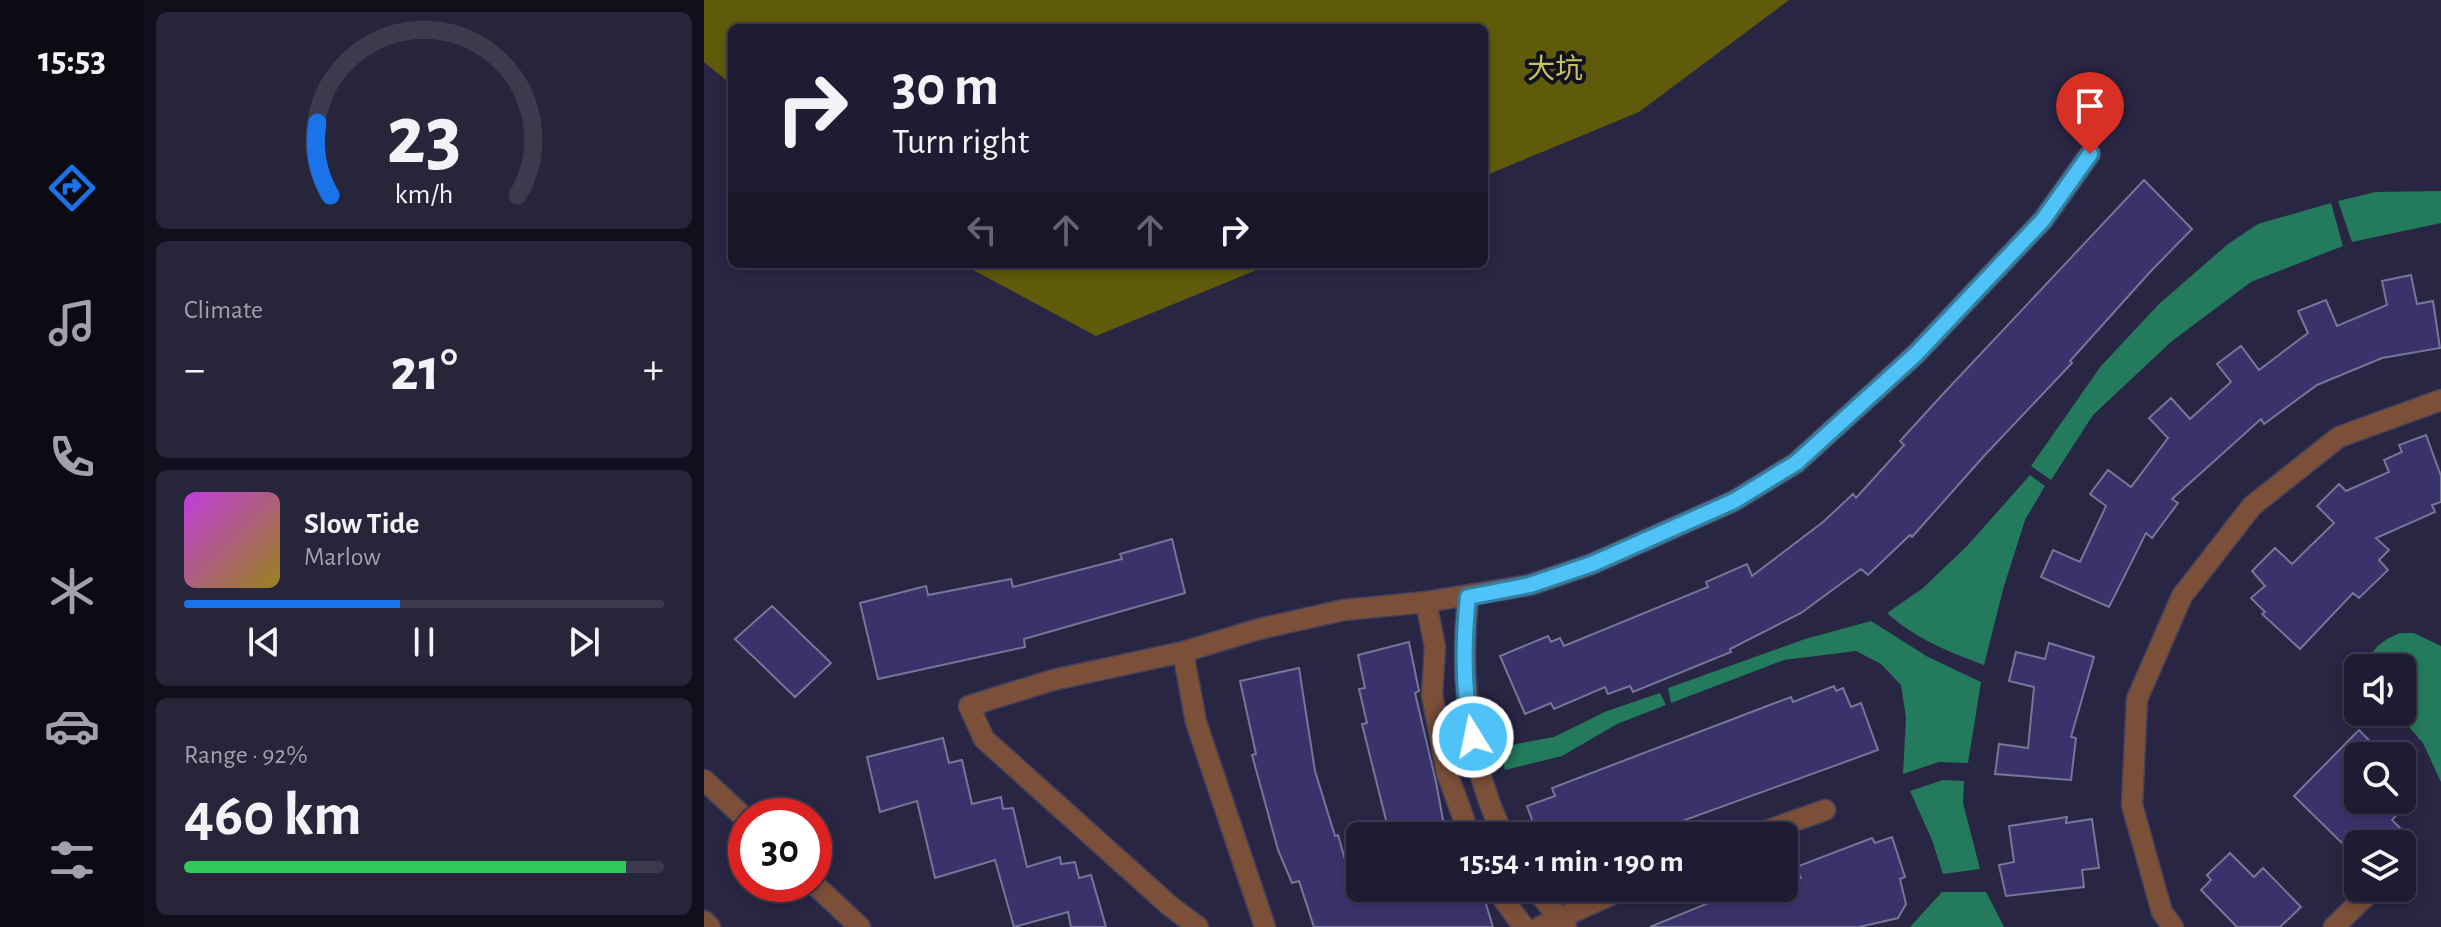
<!DOCTYPE html>
<meta charset="utf-8">
<style>
body{margin:0;font-family:"Alegreya Sans","Noto Sans SC",sans-serif;background:#26253a;color:#f1f3f6;height:100vh;display:flex;flex-direction:column;font-size:30px;white-space:nowrap}
*{box-sizing:border-box;margin:0}
p{font-size:26px;color:#a1a1ac}
.icon{flex:none;width:44px;height:44px;fill:none;stroke:currentColor;stroke-width:2;stroke-linecap:round;stroke-linejoin:round}
.map{position:relative;flex:1;overflow:hidden}
.drawer{display:flex;flex-direction:column;gap:12px;padding:12px;background:#100f1c;width:560px}
.drawer>*{flex:none}
.banner{position:absolute;left:24px;top:24px;width:760px;height:244px;border-radius:12px;box-shadow:0 4px 12px #0003,0 0 0 2px #3c3a4d;background:#1e1c32;color:#f1f3f6;overflow:hidden}
.controls{position:absolute;left:1640px;top:654px;display:grid;gap:16px}
.controls a{display:grid;place-items:center;width:72px;height:72px;border-radius:12px;background:#1e1c32;box-shadow:0 4px 12px #0003,0 0 0 2px #3c3a4d;font-size:40px}
.speed{position:absolute;left:24px;top:798px;display:flex;gap:16px;font-size:40px;font-weight:700;text-align:center}
.speed>*{display:grid;place-content:center;width:104px;height:104px;border-radius:50%;background:#1e1c32;box-shadow:0 4px 12px #0003,0 0 0 2px #3c3a4d;line-height:1}
.speed .limit{border:12px solid #d22;background:#fff;color:#111}
.pin{position:absolute;display:grid;place-items:center;width:68px;height:68px;color:#fff;margin:-82px -34px;border-radius:50% 50% 50% 0;rotate:-45deg;box-shadow:0 0 8px #0007}
.pin .icon{rotate:45deg}
.me{position:absolute;width:88px;margin:-44px;rotate:350deg;stroke-linejoin:round;filter:drop-shadow(0 0 6px #0008)}
.turn{display:flex;align-items:center;gap:28px;height:168px;padding:0 32px;font-size:36px}
.turn .icon{width:104px;height:104px;stroke-width:2.5}
.turn b{display:block;font-size:56px;line-height:68px}
.lanes{display:flex;align-items:center;height:76px;padding:0 32px;background:#0003;justify-content:center;gap:40px;direction:ltr}
.lanes .off{opacity:.35}
.big{font-size:60px;font-weight:700;line-height:1.1}
.drawer .card{flex:1;display:flex;flex-direction:column;justify-content:center;gap:12px;min-width:0;padding:0 28px;border-radius:12px;background:#26253a}
.drawer .dial{align-items:center;gap:0}
.dial svg{height:208px;overflow:visible;fill:none;stroke:#3c3a4d;stroke-width:7;stroke-linecap:round;text-anchor:middle}
.dial text{fill:#f1f3f6;stroke:none}
.song{display:flex;align-items:center;gap:24px}
.cover{width:96px;height:96px;border-radius:12px;background:linear-gradient(135deg,hsl(290 70% 55%),hsl(50 70% 35%))}
.played{height:8px;border-radius:4px;background:linear-gradient(90deg,#1a73e8 45%,#3c3a4d 45%)}
.keys{display:flex;justify-content:space-around;direction:ltr}
.heat{display:flex;justify-content:space-between;align-items:center;font-size:44px;direction:ltr}
.charge{height:12px;border-radius:6px;background:linear-gradient(90deg,#34c759 92%,#3c3a4d 0)}
.trip{position:absolute;left:642px;top:822px;width:452px;height:80px;border-radius:12px;background:#1e1c32;box-shadow:0 4px 12px #0003,0 0 0 2px #3c3a4d;font-weight:700;line-height:80px;text-align:center}
main{display:flex;flex:1;min-height:0}
.tab-bar{display:flex;flex-direction:column;width:144px;justify-content:space-around;align-items:center;background:#0c0b14;color:#a1a1ac}
.tab-bar .icon{width:56px;height:56px}
.tab-bar .current{color:#1a73e8}
.tab-bar b{font-size:36px;color:#f1f3f6}
.map>svg:first-child{display:block}
.forest{fill:#5f5b0a}
.water{fill:#237a5d}
.building{fill:#3a336b;stroke:#777698;stroke-width:2}
.lines{fill:none;stroke-linecap:round;stroke-linejoin:round}
.minor-casing{stroke:#43425d;stroke-width:23}
.tertiary-casing{stroke:#43425d;stroke-width:23}
.minor{stroke:#7c4f39;stroke-width:20}
.tertiary{stroke:#7c4f39;stroke-width:20}
.route-casing{stroke:#337fa1;stroke-width:20}
.route{stroke:#4fc3f7;stroke-width:14}
.labels{text-anchor:middle;dominant-baseline:central;stroke-width:8;stroke-linejoin:round;paint-order:stroke}
.park-label{font-size:28px;fill:#c9c35e;stroke:#12111e}
</style>
<main>
<nav class="tab-bar">
<b>15:53</b>
<svg class="icon current" aria-label="directions" viewBox="0 0 24 24"><path d="M12 3l9 9-9 9-9-9zM9 14v-3h6M13 9l2 2-2 2"/></svg>
<svg class="icon" aria-label="music" viewBox="0 0 24 24"><path d="M9 18V5l10-2v13"/><circle cx="6" cy="18" r="3"/><circle cx="16" cy="16" r="3"/></svg>
<svg class="icon" aria-label="phone" viewBox="0 0 24 24"><path d="M5 4h4l2 5-3 2q2 4 5 5l2-3 5 2v4C11 20 4 13 5 4z"/></svg>
<svg class="icon" aria-label="climate" viewBox="0 0 24 24"><path d="M12 3v18M4 7l16 10M4 17L20 7"/></svg>
<svg class="icon" aria-label="car" viewBox="0 0 24 24"><path d="M5 17H2v-5l4-1 3-4h7l3 4 3 1v5h-3M9 17h6M6 11h13"/><circle cx="7" cy="17" r="2"/><circle cx="17" cy="17" r="2"/></svg>
<svg class="icon" aria-label="filters" viewBox="0 0 24 24"><path d="M4 7h16M4 17h16"/><circle cx="9" cy="7" r="2"/><circle cx="15" cy="17" r="2"/></svg>
</nav>
<section class="drawer">
<div class="card dial"><svg viewBox="0 0 100 80">
<path d="M14 69A42 42 0 1 1 86 69"/>
<path d="M14 69A42 42 0 0 1 9 41" stroke="#1a73e8"/>
<text x="50" y="56" font-size="32" font-weight="700">23</text>
<text x="50" y="72" font-size="11">km/h</text>
</svg></div>
<div class="card"><p>Climate</p>
<div class="heat"><a>−</a><b class="big">21°</b><a>+</a></div>
</div>
<div class="card">
<div class="song"><i class="cover"></i><div><b>Slow Tide</b><p>Marlow</p></div></div>
<div class="played"></div>
<div class="keys"><svg class="icon" aria-label="previous" viewBox="0 0 24 24"><path d="M18 5L8 12l10 7zM5 5v14"/></svg><svg class="icon" aria-label="pause" viewBox="0 0 24 24"><path d="M8 5v14M16 5v14"/></svg><svg class="icon" aria-label="next" viewBox="0 0 24 24"><path d="M6 5l10 7-10 7zM19 5v14"/></svg></div>
</div>
<div class="card"><p>Range · 92%</p><b class="big">460 km</b><div class="charge"></div></div>
</section>
<div class="map">
<svg width="1737" height="927" viewBox="0 0 1737 927">
<rect width="100%" height="100%" fill="#282643"/>
<path class="forest" d="M0,0H1085L935,112L780,176V28H28V85L0,62Z
M258,264H567L392,336Z"/>
<path class="water" d="M1737,191V223L1648,242L1634,201L1672,192Z
M1627,203L1639,246L1547,282L1468,341L1389,415L1347,480L1327,466L1397,366L1455,304L1524,244L1554,224Z
M1326,475L1341,486L1321,520L1300,586L1280,665C1243,651 1212,639 1183,613L1219,588L1264,545Z
M1167,621L1224,657L1277,682L1264,763L1235,762L1199,774L1202,718L1197,685L1177,664L1152,651L1080,660L967,703L964,688L1101,639Z
M1696,633H1710L1737,646V782L1719,743L1692,712H1698V668H1664C1664,650 1680,639 1696,633Z
M956,693L962,705L913,724L858,756L801,770L796,747L850,737L903,711Z
M1239,780L1260,781L1259,803L1276,869L1239,874L1228,840L1206,791Z
M1238,892H1282L1300,927H1206Z"/>
<path class="building" d="M1440,180L1488,229L1446,272L1366,361L1368,363L1280,456L1208,537L1206,535L1164,575L1157,569L1097,613L1026,649L1027,652L929,692L926,686L904,694L901,687L850,709L847,703L821,714L796,656L844,636L847,642L856,638L860,646L1004,587L1002,582L1043,564L1048,576L1119,522L1149,494L1152,498L1200,445L1196,441L1239,394Z
M1707,275L1713,304L1729,301L1736,348L1678,358L1613,385L1560,424L1557,419L1468,499L1474,503L1448,538L1442,533L1405,607L1337,577L1349,550L1376,562L1402,506L1386,494L1404,470L1427,487L1464,438L1445,418L1467,398L1486,419L1527,382L1513,364L1537,346L1555,370L1604,333L1594,311L1622,300L1633,326L1683,305L1678,281Z
M1722,435L1737,476V502L1728,505L1731,512L1672,538L1685,550L1675,560L1684,570L1655,598L1649,593L1596,649L1558,614L1561,612L1547,598L1561,586L1548,571L1571,548L1588,564L1630,523L1613,506L1635,484L1642,491L1685,472L1680,460L1698,452L1695,445Z
M468,539L481,593L320,639L321,647L174,679L156,603L222,586L224,595L307,579L309,587L418,559L416,554Z
M68,606L127,663L91,697L31,639Z
M705,642L715,691L711,693L732,782L742,836H686L658,724L663,723L655,689L661,688L654,655Z
M1345,643L1390,657L1367,737L1372,738L1367,780L1291,774L1295,744L1324,748L1330,687L1305,681L1312,652L1341,659Z
M595,668L611,771L631,836L634,835L649,888H777L789,927H610L595,881L588,883L574,850L548,755L552,754L536,681Z
M1130,686L1132,691L1139,688L1147,707L1157,703L1174,750L937,836H834L823,806L851,796L848,788L1087,697L1089,702Z
M1655,730L1680,756H1654V800H1688L1697,810L1688,820L1698,830L1684,844H1639L1590,796Z
M239,738L245,763L258,760L268,804L297,797L299,809L309,808L323,867L356,857L357,864L371,862L375,878L387,875L402,927H367L364,912L310,927L291,860L231,878L213,801L176,812L163,757Z
M1363,817L1362,823L1388,819L1395,868L1378,870L1380,887L1302,896L1295,865L1310,862L1305,826Z
M1188,837L1201,877L1196,879L1202,904L1194,918L1155,927H946L1041,888H1092L1089,879L1097,878L1092,867L1168,838L1171,843Z
M1526,853L1550,877L1559,868L1597,907L1576,927H1533L1497,890L1507,880L1503,875Z"/>
<g class="lines">
<g class="minor-casing">
<path id="minor" d="M764,597C756,675 764,765 800,836
M722,602L826,585L888,564L1030,501L1092,463L1212,354L1339,220L1386,154
M479,652L492,722L561,927
M1048,836L1121,810
M791,888L820,927
M831,888L862,927
M494,927L466,906L280,739L265,706L349,680L479,652L555,629L640,610L722,602L731,647L728,695L743,773L766,836
M836,927L922,888
M1469,927L1458,912L1428,805L1433,699L1478,596L1548,506L1635,437L1737,400
M1630,927L1670,888"/>
</g>
<g class="tertiary-casing">
<path id="tertiary" d="M0,780L42,819
M110,884L156,927
M0,921L6,927"/>
</g>
<use href="#minor" class="minor"/>
<use href="#tertiary" class="tertiary"/>
</g>
<g class="lines">
<g class="route-casing">
<path id="route" d="M769,737C758,691 759,644 764,597L826,585L888,564L1030,501L1092,463L1212,354L1339,220L1386,154"/>
</g>
<use href="#route" class="route"/>
</g>
<g class="labels">
<g class="park-label">
<text x="851" y="70">大坑</text>
</g>
</g>
</svg>
<div class="controls">
<a><svg class="icon" aria-label="sound" viewBox="0 0 24 24"><path d="M4 9h4l5-4v14l-5-4H4zM17 9q2 3 0 6"/></svg></a>
<a><svg class="icon" aria-label="search" viewBox="0 0 24 24"><circle cx="10" cy="10" r="6"/><path d="M15 15l6 6"/></svg></a>
<a><svg class="icon" aria-label="layers" viewBox="0 0 24 24"><path d="M12 4l9 5-9 5-9-5zM3 14l9 5 9-5"/></svg></a>
</div>
<div class="speed"><div class="limit">30</div></div>
<div class="pin" style="left:1386px;top:154px;background:#d93025"><svg class="icon" aria-label="arrive" viewBox="0 0 24 24"><path d="M6 21V4h12l-3 4 3 4H6"/></svg></div>
<svg class="me" style="left:769px;top:737px" viewBox="-20 -20 40 40"><circle r="17" fill="#4fc3f7" stroke="#fff" stroke-width="3"/><path d="M0-11L8 9 0 5-8 9z" fill="#fff"/></svg>
<div class="trip">15:54 · 1 min · 190 m</div>
<div class="banner">
<div class="turn"><svg class="icon" aria-label="right" viewBox="0 0 24 24"><path d="M7 20v-9h11M14 6l5 5-5 5"/></svg><div><b>30 m</b>Turn right</div></div>
<div class="lanes"><svg class="icon off" aria-label="left" viewBox="0 0 24 24"><path d="M17 20v-9H6M10 6l-5 5 5 5"/></svg><svg class="icon off" aria-label="ahead" viewBox="0 0 24 24"><path d="M12 20V5M6 11l6-6 6 6"/></svg><svg class="icon off" aria-label="ahead" viewBox="0 0 24 24"><path d="M12 20V5M6 11l6-6 6 6"/></svg><svg class="icon" aria-label="right" viewBox="0 0 24 24"><path d="M7 20v-9h11M14 6l5 5-5 5"/></svg></div>
</div>
</div>
</main>
